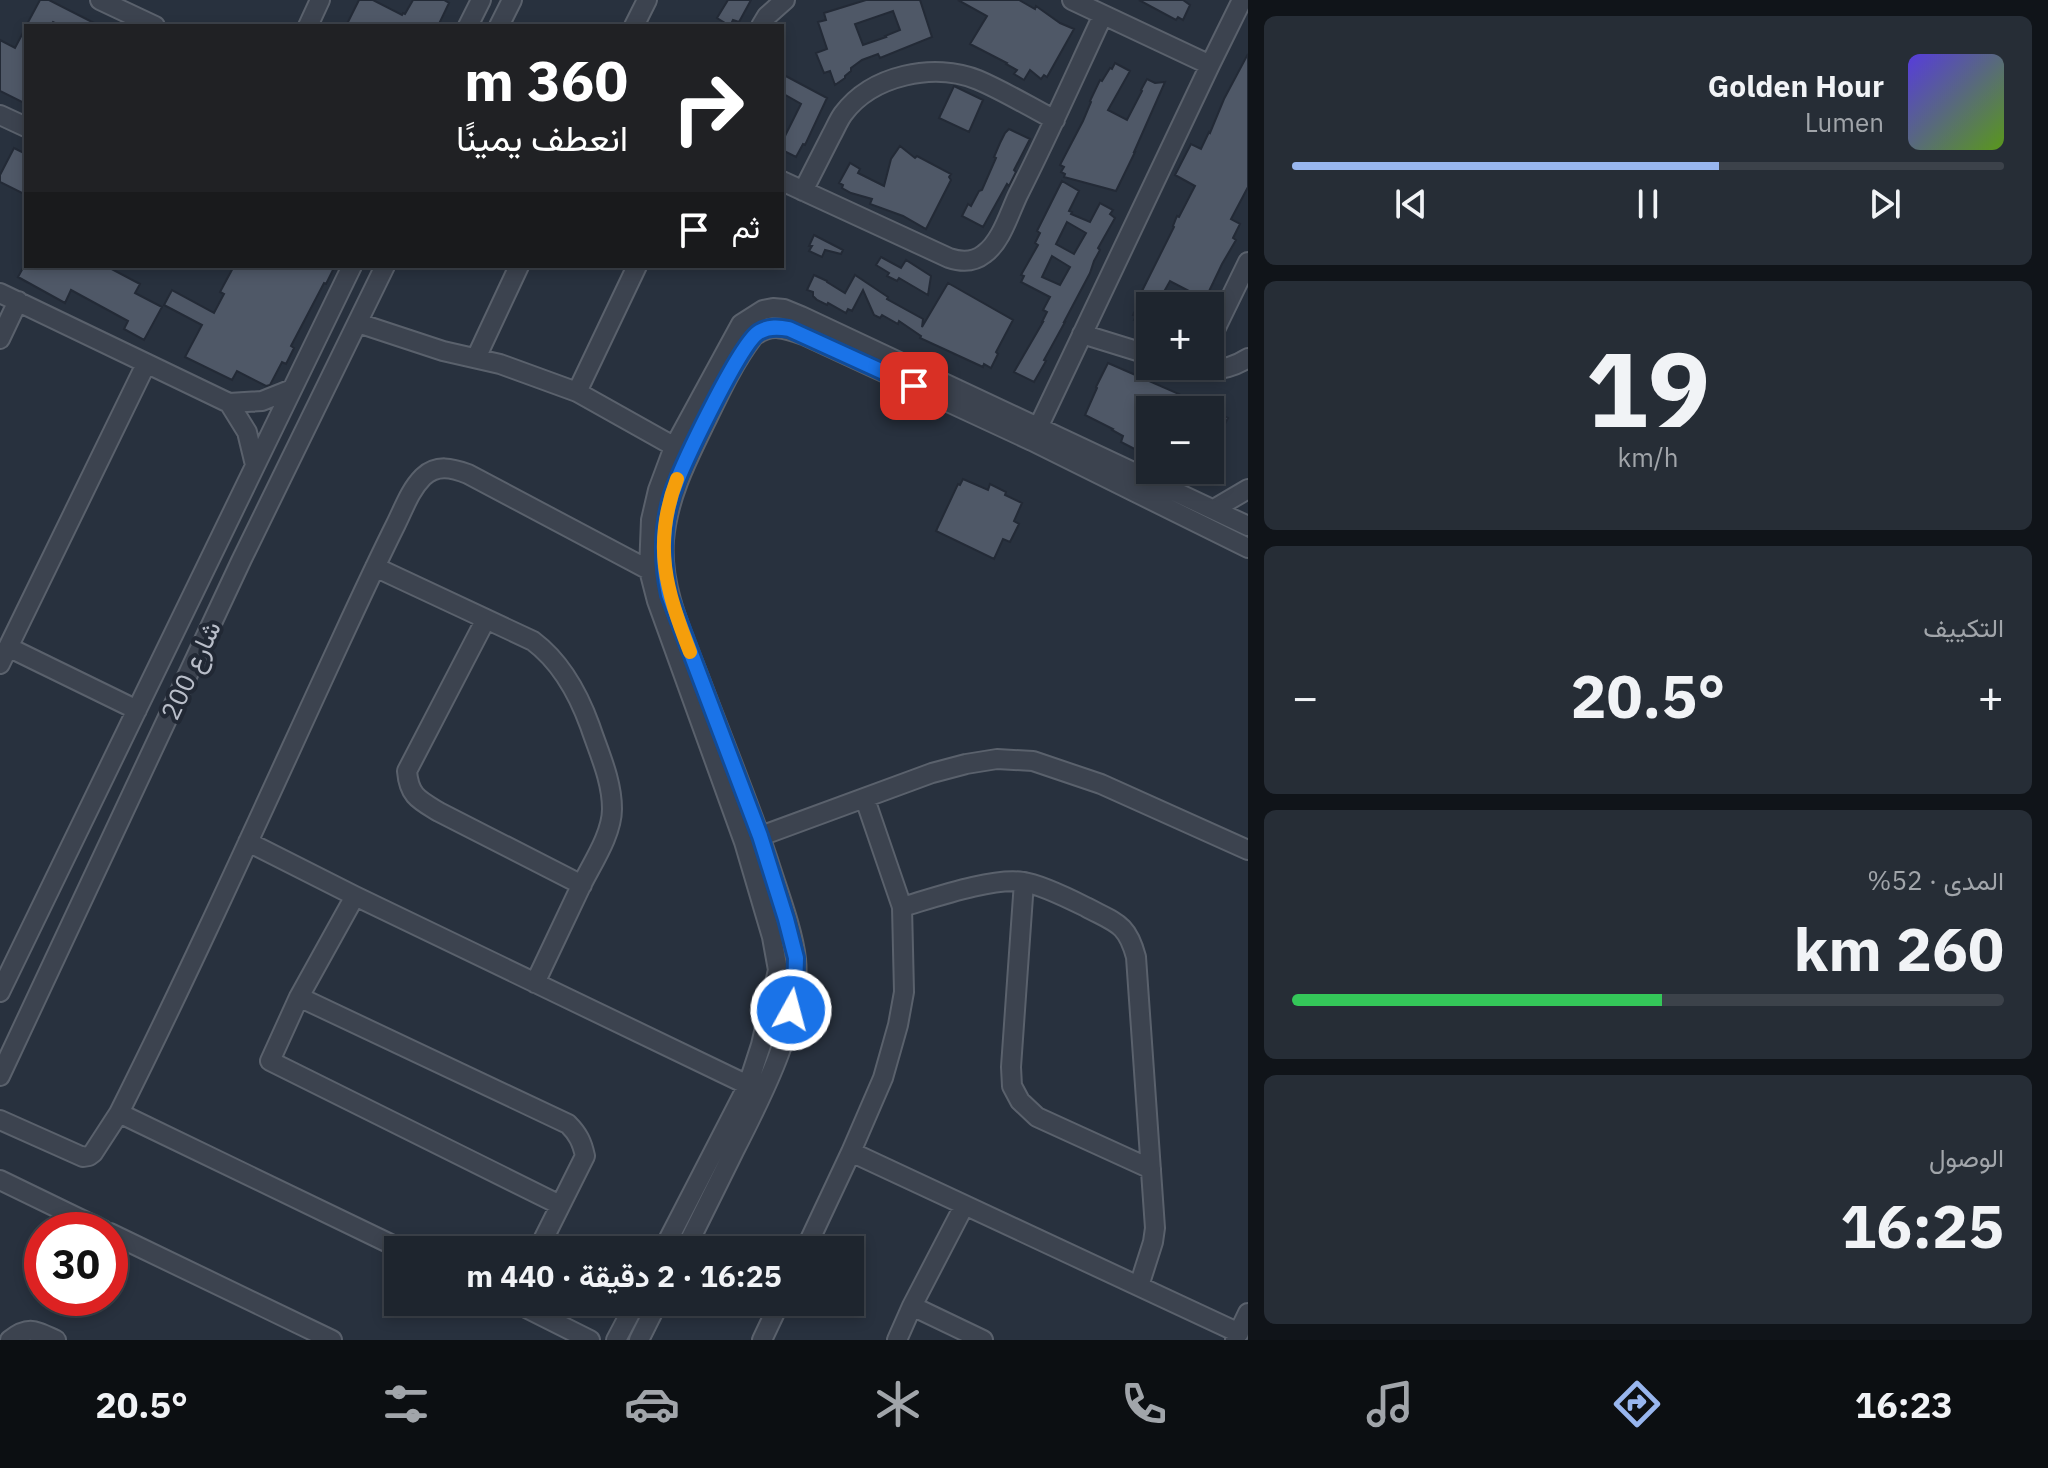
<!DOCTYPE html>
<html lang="ar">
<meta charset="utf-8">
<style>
body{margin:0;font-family:"IBM Plex Sans",Vazirmatn,sans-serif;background:#262d36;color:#f1f3f6;direction:rtl;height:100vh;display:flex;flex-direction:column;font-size:30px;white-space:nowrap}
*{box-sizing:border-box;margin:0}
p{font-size:26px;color:#a1a5aa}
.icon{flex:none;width:44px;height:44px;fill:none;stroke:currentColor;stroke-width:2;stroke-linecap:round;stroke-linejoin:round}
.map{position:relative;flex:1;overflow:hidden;direction:ltr}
.side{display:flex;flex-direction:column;gap:16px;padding:16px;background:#101419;width:800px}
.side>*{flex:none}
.hud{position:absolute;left:24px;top:24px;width:760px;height:244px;border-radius:0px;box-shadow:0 4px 12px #0003,0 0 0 2px #3c424a;direction:rtl;background:#202124;color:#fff;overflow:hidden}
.fabs{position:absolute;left:1136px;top:292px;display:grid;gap:16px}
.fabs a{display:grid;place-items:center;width:88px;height:88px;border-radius:0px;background:#1e252e;box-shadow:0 4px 12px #0003,0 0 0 2px #3c424a;font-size:40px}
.speed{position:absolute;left:24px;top:1212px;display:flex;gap:16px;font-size:40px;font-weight:700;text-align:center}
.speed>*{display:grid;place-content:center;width:104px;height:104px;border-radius:50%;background:#1e252e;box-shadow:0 4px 12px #0003,0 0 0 2px #3c424a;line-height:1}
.speed .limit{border:12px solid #d22;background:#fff;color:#111}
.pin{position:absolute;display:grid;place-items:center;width:68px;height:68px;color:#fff;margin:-34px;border-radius:16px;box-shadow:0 4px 12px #0006}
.me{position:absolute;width:88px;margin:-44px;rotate:7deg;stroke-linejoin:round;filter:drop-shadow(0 0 6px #0008)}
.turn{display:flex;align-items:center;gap:28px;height:168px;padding:0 24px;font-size:36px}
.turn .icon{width:104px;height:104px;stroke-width:2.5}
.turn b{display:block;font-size:56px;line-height:68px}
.then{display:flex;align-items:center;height:76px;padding:0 24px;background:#0003;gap:16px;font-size:30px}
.big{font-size:60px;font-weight:700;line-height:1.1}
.side .card{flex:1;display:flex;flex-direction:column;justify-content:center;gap:12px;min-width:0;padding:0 28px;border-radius:12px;background:#262d36}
.side .dial{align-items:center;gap:0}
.dial b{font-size:104px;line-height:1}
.song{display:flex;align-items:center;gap:24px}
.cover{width:96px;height:96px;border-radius:12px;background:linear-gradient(135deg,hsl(250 70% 55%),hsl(90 70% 35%))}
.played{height:8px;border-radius:4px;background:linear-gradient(90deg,#98b6ee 60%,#3c424a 60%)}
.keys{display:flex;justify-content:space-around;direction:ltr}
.heat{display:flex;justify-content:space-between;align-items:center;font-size:44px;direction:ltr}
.charge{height:12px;border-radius:6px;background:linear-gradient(90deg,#34c759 52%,#3c424a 0)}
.trip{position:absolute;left:384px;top:1236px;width:480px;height:80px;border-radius:0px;background:#1e252e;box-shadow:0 4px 12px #0003,0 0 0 2px #3c424a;font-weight:700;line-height:80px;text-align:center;direction:rtl}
.dock{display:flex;height:128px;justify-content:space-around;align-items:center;background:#0c0f12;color:#a1a5aa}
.dock .icon{width:56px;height:56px}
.dock .on{color:#98b6ee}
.dock b{font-size:36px;color:#f1f3f6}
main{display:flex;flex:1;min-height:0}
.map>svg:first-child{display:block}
.building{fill:#4f5867;stroke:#232a36;stroke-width:2;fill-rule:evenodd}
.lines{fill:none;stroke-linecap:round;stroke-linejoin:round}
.minor-casing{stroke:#5a616c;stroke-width:22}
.minor{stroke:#3c434f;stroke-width:18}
.route-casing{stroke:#114b97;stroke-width:20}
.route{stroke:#1a73e8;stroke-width:14}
.slow{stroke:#f59e0b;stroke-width:14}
.labels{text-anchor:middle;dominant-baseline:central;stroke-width:8;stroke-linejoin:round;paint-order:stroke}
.street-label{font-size:26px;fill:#b9bec9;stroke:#212834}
</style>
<main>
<section class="side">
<div class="card">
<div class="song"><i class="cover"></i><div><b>Golden Hour</b><p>Lumen</p></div></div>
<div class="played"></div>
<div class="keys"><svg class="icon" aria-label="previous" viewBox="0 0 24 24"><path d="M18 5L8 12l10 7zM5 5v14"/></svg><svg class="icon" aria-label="pause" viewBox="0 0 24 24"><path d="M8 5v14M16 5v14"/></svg><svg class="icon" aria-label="next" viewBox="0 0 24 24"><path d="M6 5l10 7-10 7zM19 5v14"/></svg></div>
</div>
<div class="card dial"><b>19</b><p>km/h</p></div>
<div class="card"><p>التكييف</p>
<div class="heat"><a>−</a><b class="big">20.5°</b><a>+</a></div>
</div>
<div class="card"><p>المدى · 52%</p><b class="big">260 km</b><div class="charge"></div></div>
<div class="card"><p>الوصول</p><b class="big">16:25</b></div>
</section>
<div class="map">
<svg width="1248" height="1340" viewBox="0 0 1248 1340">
<rect width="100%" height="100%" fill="#28313e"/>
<path class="building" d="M40,0H49L100,26H61L53,22L50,26H26Z
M359,0H373L402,15L403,13L405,14L413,0H444L449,3L438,26H346Z
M728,0H751L739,22L733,20L730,26L717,18Z
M866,0H920L932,37L880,58L878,54L862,60L851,68V71L845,76V78L835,85L830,71L824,73L816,53L827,49L818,22L826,20L824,13ZM893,11L900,30L885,36L886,37L863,45L855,24Z
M958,0H1019L1035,9L1036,6L1060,23L1074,29L1047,77L1044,75L1041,79L1030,70L1024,80L1014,74L1017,70L1006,64L1007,63L970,44L987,16Z
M1139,0H1183L1190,5L1183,20L1178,17L1176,20Z
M26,27V104L0,91V40L15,48Z
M1248,54V187L1231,219L1240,224L1233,238L1236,240L1222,264L1202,306H1182L1189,291L1170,281L1156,306H1150V328L1134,320L1136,316L1133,315L1141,299L1139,297L1174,227L1173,226L1177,216L1179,217L1195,186L1175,175L1191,144L1201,149L1209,132L1210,133L1224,99Z
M1115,63L1130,71L1108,110L1127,120L1142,91L1141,90L1147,79L1155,83L1165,82L1134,152H1135L1116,191L1064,177L1065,174L1061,172L1064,167L1060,165L1083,121L1091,102L1090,101L1100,80L1102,81L1110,68L1112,69Z
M782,74L827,98L805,145L803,144L796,157L782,150V142L801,104L782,93Z
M954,86L983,100L969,132L939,118Z
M1009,129L1030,139L1014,170L1016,172L1009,186L1007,184L983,227L962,216L968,204L971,206L979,191L982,190L996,158L994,157L1000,143L1005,133Z
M900,146L915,158L917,156L951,174L949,177L951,180L926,229L903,216L870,204L872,199L851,193L842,188L843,185L839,183L850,163L860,169L858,173L884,186L891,159Z
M14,148L26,154V195L0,182V175Z
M1062,181L1079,191L1069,211L1072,212L1071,214L1090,222L1100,203L1113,210L1110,214L1115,218L1098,248L1100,250L1094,261L1090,273L1064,322H1065L1044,360L1046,361L1034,382L1014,372L1043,322H1042L1047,312L1043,310L1050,297L1021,282L1024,276L1021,275L1038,245L1035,243L1040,233L1037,231ZM1067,222L1086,233L1074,254L1056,244ZM1052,256L1070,267L1060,285L1042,277Z
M814,235L843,250L841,254L825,250L822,257L809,251L812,246H809Z
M881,257L901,268L906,260L931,276L928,295L899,278L897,281L887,276L889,273L876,265Z
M24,266H106L140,284L135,293L162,307L144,340L124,329L128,321L71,290L65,303L18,277Z
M234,266H335L326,284L324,283L291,346L294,348L286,364L282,362L270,385L266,386L237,371L232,380L185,357L202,325L164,305L172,290L214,313L224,294L220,292Z
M814,275L827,281V282L845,293L855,275L888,297L887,299L923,319L922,327L948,283L1013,320L996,352L998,354L991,368L984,364L983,367L920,338L921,336L899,321L898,324L882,315L880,318L874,315L863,290L852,311L848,309L846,313L828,303L827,305L817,300L813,296V292L807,290Z
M1108,363L1179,394L1174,399L1189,410H1150V457L1121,442L1123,436L1112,430L1113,429L1085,415L1097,388L1096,387Z
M1210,410L1228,418L1210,453Z
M963,479L988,490L990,484L1006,492L1005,495L1022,503L1014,521L1019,524L1010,542L1003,539L994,559L936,531L958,484L960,485Z"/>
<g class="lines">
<g class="minor-casing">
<path id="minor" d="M100,0L155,26
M1072,0L1210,65
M308,26L320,0
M468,26L481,0
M499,26L512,0
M634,26L647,0
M761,26L767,16L785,0
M0,115L26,127
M782,181L949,258C961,262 974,262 984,254C1001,242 1009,214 1018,195C1048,136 1075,75 1103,15
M803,191C812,173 822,154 831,136C835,129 838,121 843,114C872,75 934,62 978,80C1004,91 1030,107 1055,120
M0,293L229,403L262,401L292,389
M358,323L443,351L500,364L577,392L684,452
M1082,334L1150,355
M0,339L18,301
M1210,340L1248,262
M476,358L519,266
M1187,366C1208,373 1229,370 1248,358
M577,392L637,266
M229,403L247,432L255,465
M1035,434L1210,65L1242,0
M1214,509L1248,489
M375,567L533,641C561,662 578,693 590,726C599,753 612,780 612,809C612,835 591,865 580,888C565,920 550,951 535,983
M486,619L407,771C409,796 419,800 439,812L582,885
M8,647L137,710
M0,664L146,364
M750,840L932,773L966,764L997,759L1033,761L1101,784L1248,850
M248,842L355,896L756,1089
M1024,882L1011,1067L1012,1086L1020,1101L1037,1117L1151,1169
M355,896L299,997L270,1061L560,1205
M902,907C933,898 993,877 1023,882C1039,884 1072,900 1086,907C1116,923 1127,923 1136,957L1155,1228L1153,1242L1139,1286
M0,992L352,266
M299,997L568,1124C578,1134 582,1142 585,1156L538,1250
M0,1076L241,561L385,266
M0,1120L83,1157L89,1156L93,1153L119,1113
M851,1152L1239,1333
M0,1180L103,1230
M110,1233L332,1340
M403,1250L119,1113C197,957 268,798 341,640C359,601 377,562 396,524C404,508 410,490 423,477C437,464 452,468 468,474L649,570L658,573
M663,1250L748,1085L761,1045L778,970L772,937L744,842L657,601L649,570L651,520L658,490L674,447L741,324L763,310L773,308L784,309L801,316L1248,526
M685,1250C701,1218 717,1185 733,1153C761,1098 802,1021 796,959C793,930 777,889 768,860C748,801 724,743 702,685C685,639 660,590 664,540C668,496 687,460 706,421C720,392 734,362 753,337C771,322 787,329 806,336L1032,441L1248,548
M805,1250L851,1152L883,1078L898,1025L904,992L902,907L865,799
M514,1302L590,1340
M912,1306L983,1340
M10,1340C29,1325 36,1331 56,1340
M616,1340L636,1302
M639,1340L658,1302
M762,1340L780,1302
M897,1340L912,1306L964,1206
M1235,1340L1248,1313"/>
</g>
<use href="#minor" class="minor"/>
</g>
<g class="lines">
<g class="route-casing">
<path id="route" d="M791,1010L795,992L796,958L786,919L760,836L669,595C663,567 662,538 668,510C670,500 673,490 677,481C687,456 741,342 759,332C769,326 779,327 789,329L914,386"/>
</g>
<use href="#route" class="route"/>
<path class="slow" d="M677,479C652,545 666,590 690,652"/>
</g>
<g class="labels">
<g class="street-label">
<text transform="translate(190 670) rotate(-65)">شارع 200</text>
</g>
</g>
</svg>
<div class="fabs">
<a>+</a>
<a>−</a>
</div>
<div class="speed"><div class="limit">30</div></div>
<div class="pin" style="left:914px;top:386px;background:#d93025"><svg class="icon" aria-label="arrive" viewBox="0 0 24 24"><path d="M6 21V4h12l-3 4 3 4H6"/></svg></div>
<svg class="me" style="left:791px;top:1010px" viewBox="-20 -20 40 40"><circle r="17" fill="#1a73e8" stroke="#fff" stroke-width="3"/><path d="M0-11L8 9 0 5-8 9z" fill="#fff"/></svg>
<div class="trip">16:25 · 2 دقيقة · 440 m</div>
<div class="hud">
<div class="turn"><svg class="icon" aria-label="right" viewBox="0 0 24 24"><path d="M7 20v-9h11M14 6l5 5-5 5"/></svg><div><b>360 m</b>انعطف يمينًا</div></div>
<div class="then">ثم<svg class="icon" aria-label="arrive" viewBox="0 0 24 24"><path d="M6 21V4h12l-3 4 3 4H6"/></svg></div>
</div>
</div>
</main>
<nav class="dock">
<b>16:23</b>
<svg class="icon on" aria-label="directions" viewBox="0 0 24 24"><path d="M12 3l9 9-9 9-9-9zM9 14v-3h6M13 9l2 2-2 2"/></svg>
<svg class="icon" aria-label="music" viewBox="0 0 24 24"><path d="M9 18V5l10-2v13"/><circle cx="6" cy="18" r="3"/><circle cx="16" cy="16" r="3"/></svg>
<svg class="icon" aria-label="phone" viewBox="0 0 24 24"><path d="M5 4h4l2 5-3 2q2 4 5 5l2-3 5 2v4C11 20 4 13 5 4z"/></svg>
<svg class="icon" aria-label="climate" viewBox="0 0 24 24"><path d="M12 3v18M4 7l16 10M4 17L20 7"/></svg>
<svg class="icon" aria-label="car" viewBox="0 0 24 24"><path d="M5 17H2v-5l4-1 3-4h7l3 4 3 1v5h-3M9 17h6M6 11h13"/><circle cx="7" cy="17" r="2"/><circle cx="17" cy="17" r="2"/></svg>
<svg class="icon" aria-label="filters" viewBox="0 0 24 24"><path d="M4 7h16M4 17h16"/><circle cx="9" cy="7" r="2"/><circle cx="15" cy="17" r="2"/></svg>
<b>20.5°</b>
</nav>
